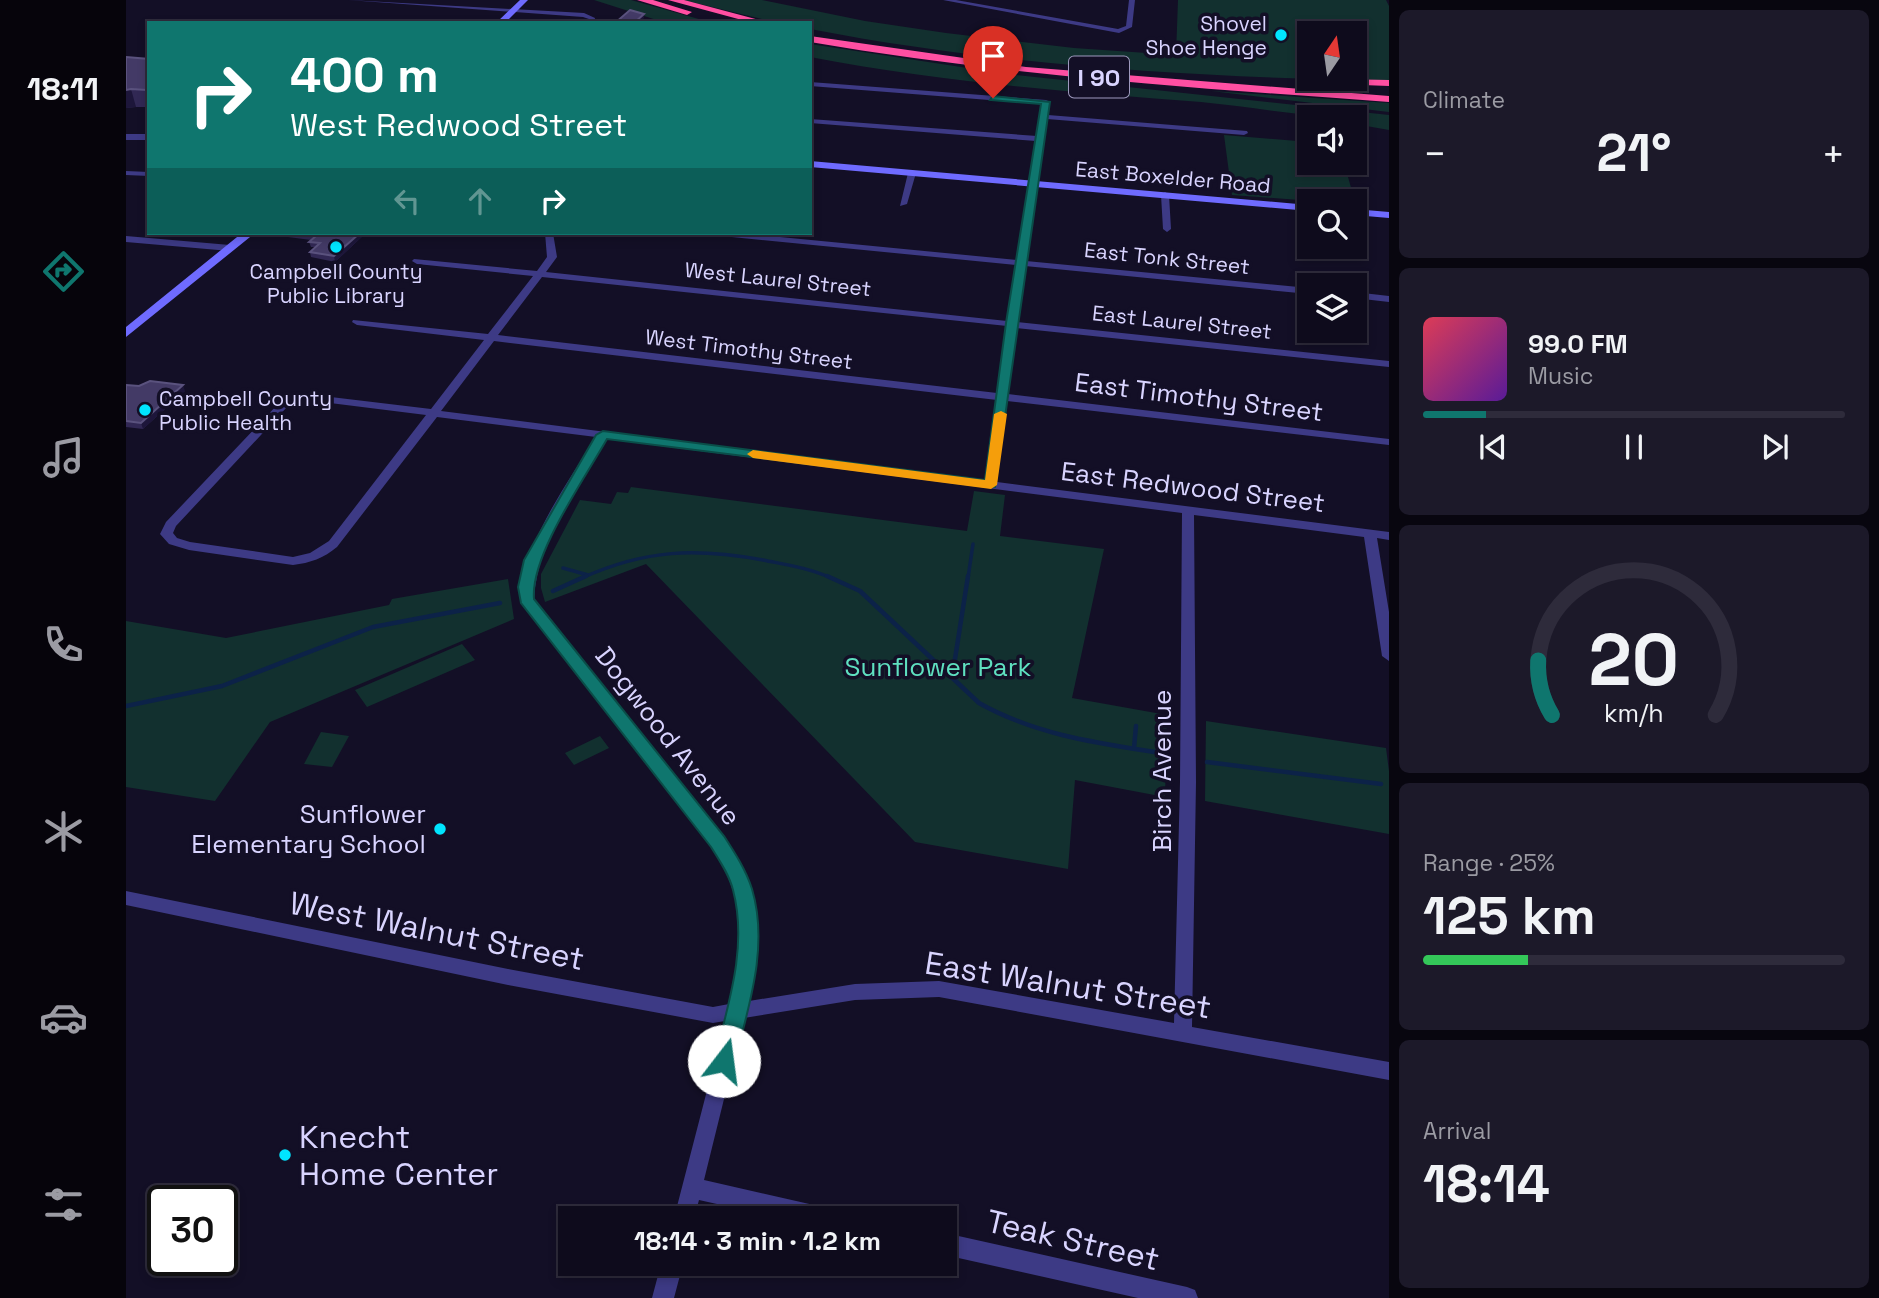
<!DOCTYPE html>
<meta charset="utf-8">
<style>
body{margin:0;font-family:"Space Grotesk",sans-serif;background:#1c1929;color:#f1f3f6;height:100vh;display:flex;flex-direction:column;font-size:26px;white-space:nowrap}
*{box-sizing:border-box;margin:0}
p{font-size:23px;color:#9b9ba3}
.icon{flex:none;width:38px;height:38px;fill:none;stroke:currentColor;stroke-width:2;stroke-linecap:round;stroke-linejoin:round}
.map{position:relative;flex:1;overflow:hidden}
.sheet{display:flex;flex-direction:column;gap:10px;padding:10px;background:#08060f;width:490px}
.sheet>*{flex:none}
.banner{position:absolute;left:21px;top:21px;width:665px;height:214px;border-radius:0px;box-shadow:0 4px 10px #0003,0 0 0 2px #2e2b3b;background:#0f766e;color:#fff;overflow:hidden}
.needle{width:46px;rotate:13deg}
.buttons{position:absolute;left:1171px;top:21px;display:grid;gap:14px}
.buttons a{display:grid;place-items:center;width:70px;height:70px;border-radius:0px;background:#0e0b1c;box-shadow:0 4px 10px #0003,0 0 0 2px #2e2b3b;font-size:35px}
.speed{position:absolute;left:21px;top:1185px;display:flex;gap:14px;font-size:35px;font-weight:700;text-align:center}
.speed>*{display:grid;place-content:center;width:91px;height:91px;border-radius:50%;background:#0e0b1c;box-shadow:0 4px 10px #0003,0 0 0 2px #2e2b3b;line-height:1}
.speed .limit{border:4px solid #111;border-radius:10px;background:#fff;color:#111}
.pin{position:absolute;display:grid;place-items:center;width:60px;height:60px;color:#fff;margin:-72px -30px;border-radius:50% 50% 50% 0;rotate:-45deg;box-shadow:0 0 7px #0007}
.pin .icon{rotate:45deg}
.me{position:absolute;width:77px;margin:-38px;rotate:15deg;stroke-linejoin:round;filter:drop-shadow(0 0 5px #0008)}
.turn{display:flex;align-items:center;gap:24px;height:147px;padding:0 28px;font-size:32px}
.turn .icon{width:91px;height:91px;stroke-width:2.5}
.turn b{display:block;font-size:49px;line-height:60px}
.lanes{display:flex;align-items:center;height:66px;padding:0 28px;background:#0003;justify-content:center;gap:35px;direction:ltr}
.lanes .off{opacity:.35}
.big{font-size:52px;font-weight:600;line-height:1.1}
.sheet .card{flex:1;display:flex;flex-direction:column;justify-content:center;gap:10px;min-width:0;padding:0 24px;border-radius:10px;background:#1c1929}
.sheet .dial{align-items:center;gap:0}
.dial svg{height:182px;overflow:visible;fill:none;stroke:#2e2b3b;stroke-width:7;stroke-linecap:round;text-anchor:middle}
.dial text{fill:#f1f3f6;stroke:none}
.song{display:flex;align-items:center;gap:21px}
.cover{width:84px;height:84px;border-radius:10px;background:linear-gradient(135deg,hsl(350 70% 55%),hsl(270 70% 35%))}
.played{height:7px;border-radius:4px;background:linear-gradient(90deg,#0f766e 15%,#2e2b3b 15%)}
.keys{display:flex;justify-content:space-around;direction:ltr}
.heat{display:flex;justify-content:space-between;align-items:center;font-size:38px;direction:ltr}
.charge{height:10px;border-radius:5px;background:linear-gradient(90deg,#34c759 25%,#2e2b3b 0)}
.trip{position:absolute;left:432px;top:1206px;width:399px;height:70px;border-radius:0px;background:#0e0b1c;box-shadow:0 4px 10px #0003,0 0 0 2px #2e2b3b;font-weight:600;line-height:70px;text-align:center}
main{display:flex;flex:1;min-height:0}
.tab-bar{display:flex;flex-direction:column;width:126px;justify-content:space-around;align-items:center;background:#06040b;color:#9b9ba3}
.tab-bar .icon{width:49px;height:49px}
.tab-bar .active{color:#0f766e}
.tab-bar b{font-size:32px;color:#f1f3f6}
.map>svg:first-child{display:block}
.green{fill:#12302f;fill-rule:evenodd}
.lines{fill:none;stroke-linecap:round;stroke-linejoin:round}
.stream-far1{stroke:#0c2248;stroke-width:3.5}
.stream{stroke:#0c2248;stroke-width:4.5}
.minor{fill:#3d3a85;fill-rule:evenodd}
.tertiary{fill:#3d3a85;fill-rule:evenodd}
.secondary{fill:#6f6bff;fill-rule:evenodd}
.motorway{fill:#ff4fa3;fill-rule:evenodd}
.wall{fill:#312854}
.shaded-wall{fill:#1d163a}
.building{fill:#433a66;stroke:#5a527e;stroke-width:2}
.route{fill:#0f766e;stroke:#0a4d48;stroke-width:2}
.slow{fill:#f59e0b}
.poi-dot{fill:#00e5ff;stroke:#130f26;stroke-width:2.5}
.labels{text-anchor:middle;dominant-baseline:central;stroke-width:7;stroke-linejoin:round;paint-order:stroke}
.far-poi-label{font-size:21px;fill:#d9d4ff;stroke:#130f26;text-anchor:end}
.far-street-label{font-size:21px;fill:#d9d4ff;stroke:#130f26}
.shield{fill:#130f26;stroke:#9e99be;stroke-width:2}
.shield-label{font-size:24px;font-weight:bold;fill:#d9d4ff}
.street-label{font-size:26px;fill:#d9d4ff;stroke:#130f26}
.park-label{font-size:26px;fill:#5fe0c0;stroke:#130f26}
.poi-label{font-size:26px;fill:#d9d4ff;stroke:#130f26;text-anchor:end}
.near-street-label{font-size:32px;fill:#d9d4ff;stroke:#130f26}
.near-poi-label{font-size:32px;fill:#d9d4ff;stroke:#130f26;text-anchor:start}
</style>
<main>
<nav class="tab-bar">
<b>18:11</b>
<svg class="icon active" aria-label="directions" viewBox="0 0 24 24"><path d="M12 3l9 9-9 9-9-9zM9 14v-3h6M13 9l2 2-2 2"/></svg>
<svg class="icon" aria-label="music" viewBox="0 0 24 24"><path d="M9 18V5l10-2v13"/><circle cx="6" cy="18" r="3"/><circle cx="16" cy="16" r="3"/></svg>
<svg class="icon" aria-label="phone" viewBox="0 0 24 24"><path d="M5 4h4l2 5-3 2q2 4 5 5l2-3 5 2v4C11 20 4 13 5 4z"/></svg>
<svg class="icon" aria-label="climate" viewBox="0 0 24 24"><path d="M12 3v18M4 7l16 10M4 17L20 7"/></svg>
<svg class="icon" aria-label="car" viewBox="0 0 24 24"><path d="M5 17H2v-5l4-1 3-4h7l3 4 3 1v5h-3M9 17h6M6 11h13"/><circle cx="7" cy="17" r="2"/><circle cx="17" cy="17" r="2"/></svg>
<svg class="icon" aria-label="filters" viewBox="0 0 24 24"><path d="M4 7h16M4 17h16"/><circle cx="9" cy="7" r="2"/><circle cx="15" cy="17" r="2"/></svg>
</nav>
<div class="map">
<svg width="1263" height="1298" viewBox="0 0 1263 1298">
<rect width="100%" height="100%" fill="#130f26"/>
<path class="green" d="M468,0H505L587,23H540Z
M557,0H636L739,21L820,33L948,48L1050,55L1052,0H1260L1263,6V81C1069,77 875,66 684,29V23H652ZM1183,33H1228V79H1183Z
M684,44L881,74L1263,115V130L1229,124L1228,117C1177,117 1127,107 1075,102C945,92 813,82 684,57Z
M1085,91L1263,103V112Z
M1098,135L1183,142V163H1218L1230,205L1228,201H1187L1106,195Z
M505,487L841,531L848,491L879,495L874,536L978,549L946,698L1041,715L1039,797L949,780L942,869L789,842L520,564L419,602L415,588V574L454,500L485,504L491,492L502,493Z
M382,579L388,619L144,722L89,801L0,787V621L100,638L263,605L266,599Z
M336,644L349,660L241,707L229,690Z
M1080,721L1260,748L1263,771V834L1079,801Z
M195,732L223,736L206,767L178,764Z
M474,736L483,748L448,765L439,753Z"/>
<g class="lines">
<path class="stream-far1" d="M437,568L462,575
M456,578C520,549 570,548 637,560C661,565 683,568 705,578
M842,578L847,544"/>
<path class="stream" d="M701,576L734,591L853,703C910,735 971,743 1035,753
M427,591L460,576
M826,678L842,576
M0,706L96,686L247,627L374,603
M1008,748L1010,726
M1081,762L1255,784"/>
<path class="minor" d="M222,0L458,13L469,18L468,23H462L463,19L457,17Z
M817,0H830L992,29L1000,26L1003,0H1009L1006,27L993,33Z
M684,82L920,100L924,102L922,115L1121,131L1122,133L1118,135L921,119L900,261L1183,288V294L899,266L891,322L1263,361V367L890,328L882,394L1263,439V445L881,401L871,482L1263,532V540L1251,538L1263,612V661L1256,656L1238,537L1068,515L1070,782L1066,1027L1263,1062V1080L813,997L729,1000L618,1018L578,1180L701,1208L708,1211L711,1218H654L573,1200L568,1218H548L599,1021L587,1023L382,985L0,905V891L382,969L587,1007L603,1004C619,944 619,899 586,846L394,600C399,540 439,487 470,437L311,417L211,547C198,558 184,563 167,565L63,550L43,544L34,534L40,522L153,403L171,396L188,395L305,409L358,340L231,325L226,322L227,320L362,334L407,276L291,264L286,261L288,259L411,271L421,257L419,233H427L431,257L420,272L881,321L890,265L586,235L585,233H614L891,260L910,141L684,123V119L911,136L916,104L684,86ZM416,277L881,326L871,393L372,335ZM368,341L871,400L860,480L315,411ZM188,401L300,415L203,541L184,553L167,557L64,542L51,538L47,533L50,526L161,407L173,402ZM480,439L1056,513L1054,782L1048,1023L813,981L729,984L623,1001C639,936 634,893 598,836L408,599C411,541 451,488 480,439Z
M0,171L23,172V176L0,175Z
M786,171L790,173L781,204L774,206L782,173Z
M1039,192L1043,195L1045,229L1041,232L1037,229L1035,195Z
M1175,204L1179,207L1183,223V245L1178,242L1171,207Z
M0,236L104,245L109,248L104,251L0,242Z
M1228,292L1263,296V302L1228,298Z
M819,1233L1061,1287L1069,1290L1072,1298H1012L819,1255Z
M535,1264H557L548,1298H526Z"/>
<path class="tertiary" d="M0,134H23V140H0Z"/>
<path class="secondary" d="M394,0H402L379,23H370Z
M684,161L1183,205V211L684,167Z
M1228,209L1263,212V218L1228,215Z
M116,233H129L0,337V327Z"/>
<path class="motorway" d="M511,0H527L566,12L561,15Z
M542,0H558L645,23H627Z
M684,36L900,67L1263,96V102C1069,88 876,75 684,42Z
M1213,79L1263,80V86L1209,84V80Z"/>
</g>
<path class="wall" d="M0,57L23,59V107H10L0,108Z
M161,233H240L209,262L185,257L184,252L189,247H185L183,242L185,240L162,237Z
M0,385L59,391L17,429L0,427Z"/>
<path class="shaded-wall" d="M518,14V18L513,23H508Z
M5,89L10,107L0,108V90Z
M234,233H240L209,262L208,256Z
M57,385L59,391L17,429L15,423Z"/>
<path class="building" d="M504,10L518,14L508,23H489Z
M0,57L23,59V89L21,90L5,89L0,90Z
M164,233H234L208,256L184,252L194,243L183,242L190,236Z
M24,381L57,385L15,423L0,421V385L13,386Z"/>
<path class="route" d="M867,96L924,102L869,487L481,439C459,478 404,556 408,599L598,836C609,853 620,870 626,889C643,946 623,1005 609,1061L606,1068L598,1071L591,1068L588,1061C602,1005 622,947 607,890C603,874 593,860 585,847L395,603L392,587L398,560L470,435L477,431L859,480L880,323L915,104L864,100Z"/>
<path class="slow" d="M875,411L881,414L871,485L865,489L627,458L621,454L627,450L859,480L868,414Z"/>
<g class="poi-dot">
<circle cx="1155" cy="35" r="7"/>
<circle cx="210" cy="247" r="7"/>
<circle cx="19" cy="410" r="7"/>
<circle cx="314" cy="829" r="7"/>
<circle cx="159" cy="1155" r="7"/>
</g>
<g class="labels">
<g class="far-poi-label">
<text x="1141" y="23">Shovel<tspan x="1141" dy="24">Shoe Henge</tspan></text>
<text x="210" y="271" text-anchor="middle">Campbell County<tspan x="210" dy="24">Public Library</tspan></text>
<text x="33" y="398" text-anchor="start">Campbell County<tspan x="33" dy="24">Public Health</tspan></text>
</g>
<g class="far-street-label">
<text transform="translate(1047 177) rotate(5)">East Boxelder Road</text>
<text transform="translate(1041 258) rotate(6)">East Tonk Street</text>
<text transform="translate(652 279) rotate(6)">West Laurel Street</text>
<text transform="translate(1056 322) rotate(6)">East Laurel Street</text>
<text transform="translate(623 349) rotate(7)">West Timothy Street</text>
</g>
<rect class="shield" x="943" y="56.5" width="60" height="41" rx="5"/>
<g class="shield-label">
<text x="973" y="77">I 90</text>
</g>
<g class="street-label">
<text transform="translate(1073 397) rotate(7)">East Timothy Street</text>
<text transform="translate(1067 487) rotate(7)">East Redwood Street</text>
<text transform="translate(542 736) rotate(52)">Dogwood Avenue</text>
<text transform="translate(1036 771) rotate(-90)">Birch Avenue</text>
</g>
<g class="park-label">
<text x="812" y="667">Sunflower Park</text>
</g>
<g class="poi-label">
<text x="300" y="814">Sunflower<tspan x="300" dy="30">Elementary School</tspan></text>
</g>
<g class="near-street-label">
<text transform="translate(311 931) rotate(11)">West Walnut Street</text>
<text transform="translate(942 985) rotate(9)">East Walnut Street</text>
<text transform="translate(947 1240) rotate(13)">Teak Street</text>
</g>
<g class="near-poi-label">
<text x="173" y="1137">Knecht<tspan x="173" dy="37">Home Center</tspan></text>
</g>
</g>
</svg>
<div class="buttons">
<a><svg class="needle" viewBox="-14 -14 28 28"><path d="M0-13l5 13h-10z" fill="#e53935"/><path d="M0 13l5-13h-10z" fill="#9b9ba3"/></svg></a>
<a><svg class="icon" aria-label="sound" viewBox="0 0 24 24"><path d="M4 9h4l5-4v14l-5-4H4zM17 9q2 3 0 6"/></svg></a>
<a><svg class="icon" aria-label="search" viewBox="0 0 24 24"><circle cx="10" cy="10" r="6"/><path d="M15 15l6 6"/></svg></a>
<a><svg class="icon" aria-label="layers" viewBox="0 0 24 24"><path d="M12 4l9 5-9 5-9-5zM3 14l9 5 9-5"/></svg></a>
</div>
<div class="speed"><div class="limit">30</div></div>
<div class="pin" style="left:867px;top:98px;background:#d93025"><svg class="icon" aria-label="arrive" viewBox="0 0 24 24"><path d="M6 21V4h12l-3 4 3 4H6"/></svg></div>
<svg class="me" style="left:598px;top:1061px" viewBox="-20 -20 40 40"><circle r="19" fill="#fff"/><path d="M0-13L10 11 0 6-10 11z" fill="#0f766e"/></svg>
<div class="trip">18:14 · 3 min · 1.2 km</div>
<div class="banner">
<div class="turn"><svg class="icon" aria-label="right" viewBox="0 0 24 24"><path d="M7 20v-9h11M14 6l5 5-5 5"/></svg><div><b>400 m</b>West Redwood Street</div></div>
<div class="lanes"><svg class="icon off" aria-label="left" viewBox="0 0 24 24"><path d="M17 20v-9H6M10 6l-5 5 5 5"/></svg><svg class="icon off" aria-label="ahead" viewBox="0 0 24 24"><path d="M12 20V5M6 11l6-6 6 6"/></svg><svg class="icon" aria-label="right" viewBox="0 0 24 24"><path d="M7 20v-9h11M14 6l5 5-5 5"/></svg></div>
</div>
</div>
<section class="sheet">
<div class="card"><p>Climate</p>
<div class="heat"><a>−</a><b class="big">21°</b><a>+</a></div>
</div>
<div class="card">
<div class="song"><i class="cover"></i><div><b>99.0 FM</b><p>Music</p></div></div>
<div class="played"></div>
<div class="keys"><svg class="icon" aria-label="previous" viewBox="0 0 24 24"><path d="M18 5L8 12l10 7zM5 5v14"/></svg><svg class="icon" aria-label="pause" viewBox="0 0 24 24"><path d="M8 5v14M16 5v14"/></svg><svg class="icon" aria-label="next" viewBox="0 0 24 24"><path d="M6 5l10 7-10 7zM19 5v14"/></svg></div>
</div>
<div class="card dial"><svg viewBox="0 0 100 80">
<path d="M14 69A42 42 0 1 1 86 69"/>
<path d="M14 69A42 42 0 0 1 8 45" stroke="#0f766e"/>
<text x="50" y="56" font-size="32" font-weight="700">20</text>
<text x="50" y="72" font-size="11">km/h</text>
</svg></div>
<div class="card"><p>Range · 25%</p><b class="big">125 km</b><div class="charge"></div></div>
<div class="card"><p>Arrival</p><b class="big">18:14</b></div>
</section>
</main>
